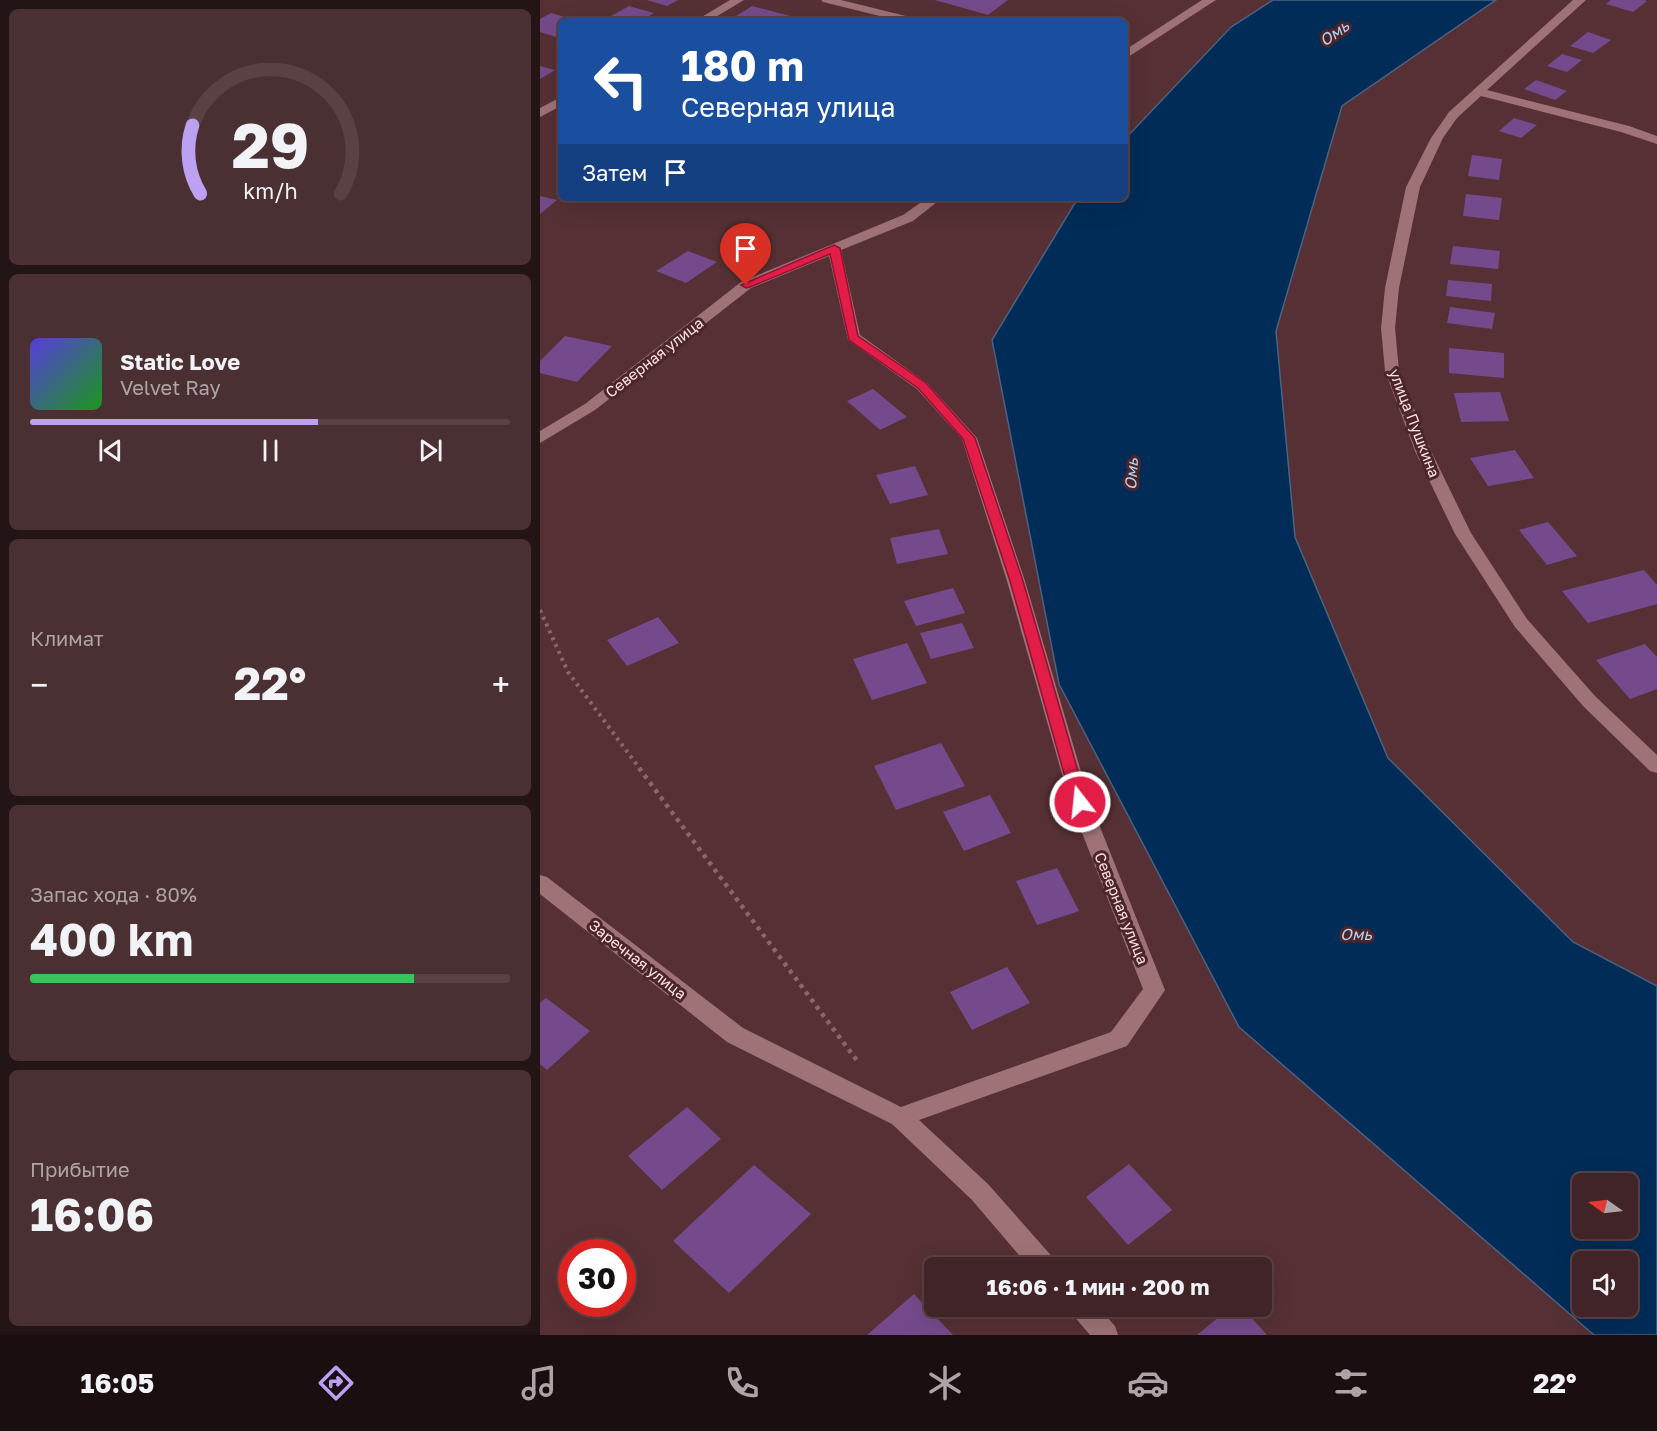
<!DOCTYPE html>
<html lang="ru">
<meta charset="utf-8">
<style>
body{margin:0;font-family:"Golos Text",sans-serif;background:#4b3033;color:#f1f3f6;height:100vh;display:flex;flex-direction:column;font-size:22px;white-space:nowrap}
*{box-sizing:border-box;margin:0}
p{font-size:20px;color:#aea4a7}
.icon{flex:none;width:33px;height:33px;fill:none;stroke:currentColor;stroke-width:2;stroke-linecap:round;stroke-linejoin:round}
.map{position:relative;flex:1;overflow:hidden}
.side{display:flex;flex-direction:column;gap:9px;padding:9px;background:#231415;width:540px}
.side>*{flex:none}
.guide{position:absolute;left:18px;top:18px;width:570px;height:183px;border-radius:9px;box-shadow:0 6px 24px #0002,0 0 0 2px #594144;background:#1a4fa0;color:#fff;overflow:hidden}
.needle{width:39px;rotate:284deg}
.tools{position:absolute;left:1032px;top:1173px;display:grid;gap:12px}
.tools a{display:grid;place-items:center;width:66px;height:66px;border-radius:9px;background:#402427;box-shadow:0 6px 24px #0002,0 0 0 2px #594144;font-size:30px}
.speed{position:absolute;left:18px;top:1239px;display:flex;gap:12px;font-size:30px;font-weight:700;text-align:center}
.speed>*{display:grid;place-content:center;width:78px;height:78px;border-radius:50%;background:#402427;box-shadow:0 6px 24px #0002,0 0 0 2px #594144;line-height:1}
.speed .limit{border:9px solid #d22;background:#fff;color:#111}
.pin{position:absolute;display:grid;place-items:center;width:51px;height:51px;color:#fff;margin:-62px -26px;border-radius:50% 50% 50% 0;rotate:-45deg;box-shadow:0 0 6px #0007}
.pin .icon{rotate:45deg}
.me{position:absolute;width:66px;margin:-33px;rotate:344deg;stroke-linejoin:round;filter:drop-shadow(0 0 4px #0008)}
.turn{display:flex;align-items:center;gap:21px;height:126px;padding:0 24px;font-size:27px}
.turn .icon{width:78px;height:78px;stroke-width:2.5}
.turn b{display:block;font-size:42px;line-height:51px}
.then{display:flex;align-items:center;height:57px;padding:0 24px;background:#0003;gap:12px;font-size:22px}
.big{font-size:45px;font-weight:700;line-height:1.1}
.side .widget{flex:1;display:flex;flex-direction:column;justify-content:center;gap:9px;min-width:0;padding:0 21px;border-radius:9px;background:#4b3033}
.side .dial{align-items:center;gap:0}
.dial svg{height:156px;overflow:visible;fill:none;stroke:#594144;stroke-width:7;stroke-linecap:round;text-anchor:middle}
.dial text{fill:#f1f3f6;stroke:none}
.song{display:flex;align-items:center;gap:18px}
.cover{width:72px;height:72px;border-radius:9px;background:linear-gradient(135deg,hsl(250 70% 55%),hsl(120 70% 35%))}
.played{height:6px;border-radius:3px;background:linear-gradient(90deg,#bca0f2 60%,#594144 60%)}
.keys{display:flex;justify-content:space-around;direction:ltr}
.heat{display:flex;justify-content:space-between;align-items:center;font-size:33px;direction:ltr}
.charge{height:9px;border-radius:4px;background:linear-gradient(90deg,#34c759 80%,#594144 0)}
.trip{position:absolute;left:384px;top:1257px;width:348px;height:60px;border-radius:9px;background:#402427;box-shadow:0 6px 24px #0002,0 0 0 2px #594144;font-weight:700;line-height:60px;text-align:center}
.menu{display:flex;height:96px;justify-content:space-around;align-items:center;background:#1a0e10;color:#aea4a7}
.menu .icon{width:42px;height:42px}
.menu .on{color:#bca0f2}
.menu b{font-size:27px;color:#f1f3f6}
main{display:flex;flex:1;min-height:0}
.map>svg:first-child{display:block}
.water{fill:#002c57;stroke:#4b6281;stroke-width:1.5;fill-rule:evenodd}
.building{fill:#754a8c}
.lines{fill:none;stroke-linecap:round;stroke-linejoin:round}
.path-far1{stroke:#88666a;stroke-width:4;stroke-dasharray:3 4.5;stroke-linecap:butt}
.path{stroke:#88666a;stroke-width:4.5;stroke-dasharray:4 5;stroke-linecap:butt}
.minor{fill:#9e7276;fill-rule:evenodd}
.route{fill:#e11d48;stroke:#92132f;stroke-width:1.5}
.labels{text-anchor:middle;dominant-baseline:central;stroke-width:6;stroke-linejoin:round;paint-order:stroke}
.street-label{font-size:15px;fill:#fae1e3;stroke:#4b252a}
.water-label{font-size:16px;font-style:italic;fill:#b5d2f4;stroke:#4b252a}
</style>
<main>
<section class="side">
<div class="widget dial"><svg viewBox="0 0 100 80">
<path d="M14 69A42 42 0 1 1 86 69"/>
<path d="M14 69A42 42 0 0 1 10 34" stroke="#bca0f2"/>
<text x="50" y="56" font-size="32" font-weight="700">29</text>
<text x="50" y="72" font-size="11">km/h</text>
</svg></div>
<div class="widget">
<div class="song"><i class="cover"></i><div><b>Static Love</b><p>Velvet Ray</p></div></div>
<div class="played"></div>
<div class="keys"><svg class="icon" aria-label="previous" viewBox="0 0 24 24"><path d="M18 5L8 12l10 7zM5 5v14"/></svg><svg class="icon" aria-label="pause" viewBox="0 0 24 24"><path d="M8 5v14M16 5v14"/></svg><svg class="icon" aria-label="next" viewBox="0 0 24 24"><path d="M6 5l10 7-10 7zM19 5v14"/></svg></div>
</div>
<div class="widget"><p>Климат</p>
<div class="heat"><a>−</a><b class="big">22°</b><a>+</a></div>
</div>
<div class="widget"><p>Запас хода · 80%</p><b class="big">400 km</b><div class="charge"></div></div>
<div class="widget"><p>Прибытие</p><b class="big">16:06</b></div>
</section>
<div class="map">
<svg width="1117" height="1335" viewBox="0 0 1117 1335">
<rect width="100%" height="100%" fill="#563034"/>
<path class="water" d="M733,0H956L802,106L736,331L755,537L848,758L1033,942L1117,986V1335H1054L699,1027L519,684L452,340L538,198H585V139L691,27ZM1042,1184H1088V1228H1042ZM1042,1262H1088V1306H1042Z"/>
<path class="building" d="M107,0H138L127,6Z
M395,0H468L448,15Z
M1071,0H1104L1107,1L1093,12L1066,4Z
M89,6L114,13L100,21L64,20Z
M212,6L254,17L249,21H215L196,16Z
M11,13L35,20L21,21L19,38L0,32V19Z
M1048,32L1071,40L1053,53L1030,46Z
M1022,54L1042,60L1027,72L1007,66Z
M0,66L15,70L0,79Z
M996,80L1027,91L1015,100L984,89Z
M974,118L997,125L981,138L959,131Z
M932,155L962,159L959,180L928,176Z
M926,194L962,198L959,220L923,216Z
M0,196L17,200L0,214Z
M913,246L960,251L958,269L910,264Z
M148,251L177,262L146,283L116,271Z
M908,280L952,284L951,301L906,296Z
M910,307L955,313L952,329L907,323Z
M25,336L72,346L37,382L0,373V361Z
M909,348L964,353V378L909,373Z
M333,389L367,417L340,430L307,401Z
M960,392L969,421L921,422L914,393Z
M975,450L994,478L948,486L930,458Z
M375,466L388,495L350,504L336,475Z
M1008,522L1037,556L1007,565L979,530Z
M399,529L408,554L357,564L350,538Z
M1104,570L1117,585V604L1048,623L1022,591Z
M413,588L425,613L376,626L364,601Z
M118,617L139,643L87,666L67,640Z
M422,623L434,648L391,659L380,633Z
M367,643L387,683L332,700L313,659Z
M1105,644L1117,657V689L1090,699L1056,660Z
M401,743L425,786L356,810L334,766Z
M450,795L471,833L424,851L403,812Z
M517,868L539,911L497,925L476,881Z
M467,967L490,1003L432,1030L410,992Z
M6,998L50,1031L7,1070L0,1064V1003Z
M147,1107L181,1139L122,1190L88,1156Z
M589,1164L632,1210L588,1245L546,1197Z
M214,1165L271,1214L189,1293L133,1241Z
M374,1294L413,1335H327Z
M692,1306H701L727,1335H657Z"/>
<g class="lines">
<path class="path-far1" d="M0,610L28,672L100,769"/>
<path class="path" d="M99,768L318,1062"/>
<path class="minor" d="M190,0H204L169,21H155Z
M281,0H301L378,19L380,21H360L283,2Z
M662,0H676L585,59V50Z
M1033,0H1046L947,90L1089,126L1117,136V144L1081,132L941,96L917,118L903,138L880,187L859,288L855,328L859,371L891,451L931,533L987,619L1055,696L1117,755V773L1110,771L1043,706L975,627L915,534L875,451L845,371L841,328L845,288L866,187L891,138L909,112Z
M21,97V106L0,117V108Z
M387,198H402L373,221L301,250L320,335L387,383L437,438L485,581L550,802L625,990L587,1046L379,1120L448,1184L515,1260L518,1268H490L432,1200L352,1124L187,1042L0,894V875L7,877L203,1028L361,1107L571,1032L603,989L530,802L467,581L422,439L377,389L308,340L289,256L211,288L55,410L0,443V431L45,404L201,282L363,215Z
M529,1306H557L575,1326L578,1335H550L532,1314Z"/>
</g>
<path class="route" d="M294,245L300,248L318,336L386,383L435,438L483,581L547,802L545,806H534L532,802L470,581L423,439L378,388L309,340L290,254L210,287L206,288L201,285Z"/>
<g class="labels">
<g class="street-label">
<text transform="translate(114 357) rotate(-38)">Северная улица</text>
<text transform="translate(875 423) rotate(69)">улица Пушкина</text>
<text transform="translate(582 908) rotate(68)">Северная улица</text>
<text transform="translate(98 959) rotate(38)">Заречная улица</text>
</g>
<g class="water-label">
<text transform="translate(794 33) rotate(-35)">Омь</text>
<text transform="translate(591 474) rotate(-86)">Омь</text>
<text x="816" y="934">Омь</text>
</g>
</g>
</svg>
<div class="tools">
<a><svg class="needle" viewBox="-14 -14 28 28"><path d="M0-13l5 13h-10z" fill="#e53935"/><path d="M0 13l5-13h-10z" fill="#aea4a7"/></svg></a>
<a><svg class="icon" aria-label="sound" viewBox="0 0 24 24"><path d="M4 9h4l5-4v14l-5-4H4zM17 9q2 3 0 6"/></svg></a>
</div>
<div class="speed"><div class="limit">30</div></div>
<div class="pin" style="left:206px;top:285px;background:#d93025"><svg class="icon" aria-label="arrive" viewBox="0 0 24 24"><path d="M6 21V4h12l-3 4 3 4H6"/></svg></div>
<svg class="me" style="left:540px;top:802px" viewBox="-20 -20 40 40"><circle r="17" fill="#e11d48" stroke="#fff" stroke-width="3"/><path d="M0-11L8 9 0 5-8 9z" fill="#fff"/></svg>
<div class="trip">16:06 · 1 мин · 200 m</div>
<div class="guide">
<div class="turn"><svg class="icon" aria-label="left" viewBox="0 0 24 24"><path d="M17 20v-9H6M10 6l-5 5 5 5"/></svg><div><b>180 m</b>Северная улица</div></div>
<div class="then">Затем<svg class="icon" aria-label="arrive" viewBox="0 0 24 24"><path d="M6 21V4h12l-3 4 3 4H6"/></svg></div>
</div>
</div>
</main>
<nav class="menu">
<b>16:05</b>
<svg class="icon on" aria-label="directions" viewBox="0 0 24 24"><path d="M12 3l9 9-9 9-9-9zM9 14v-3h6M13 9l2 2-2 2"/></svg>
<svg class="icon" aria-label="music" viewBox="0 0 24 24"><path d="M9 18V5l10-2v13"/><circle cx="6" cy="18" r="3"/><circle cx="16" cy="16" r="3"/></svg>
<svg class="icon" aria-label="phone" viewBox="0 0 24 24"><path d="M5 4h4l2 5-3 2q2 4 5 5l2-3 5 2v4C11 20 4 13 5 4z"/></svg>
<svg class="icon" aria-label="climate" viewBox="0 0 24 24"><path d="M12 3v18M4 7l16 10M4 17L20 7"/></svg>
<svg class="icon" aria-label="car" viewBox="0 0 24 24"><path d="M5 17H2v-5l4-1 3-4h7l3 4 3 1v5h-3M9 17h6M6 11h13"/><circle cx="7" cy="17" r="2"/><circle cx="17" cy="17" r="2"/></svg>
<svg class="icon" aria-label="filters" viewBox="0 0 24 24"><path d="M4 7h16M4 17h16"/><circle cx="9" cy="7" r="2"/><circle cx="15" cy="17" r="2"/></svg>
<b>22°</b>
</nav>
